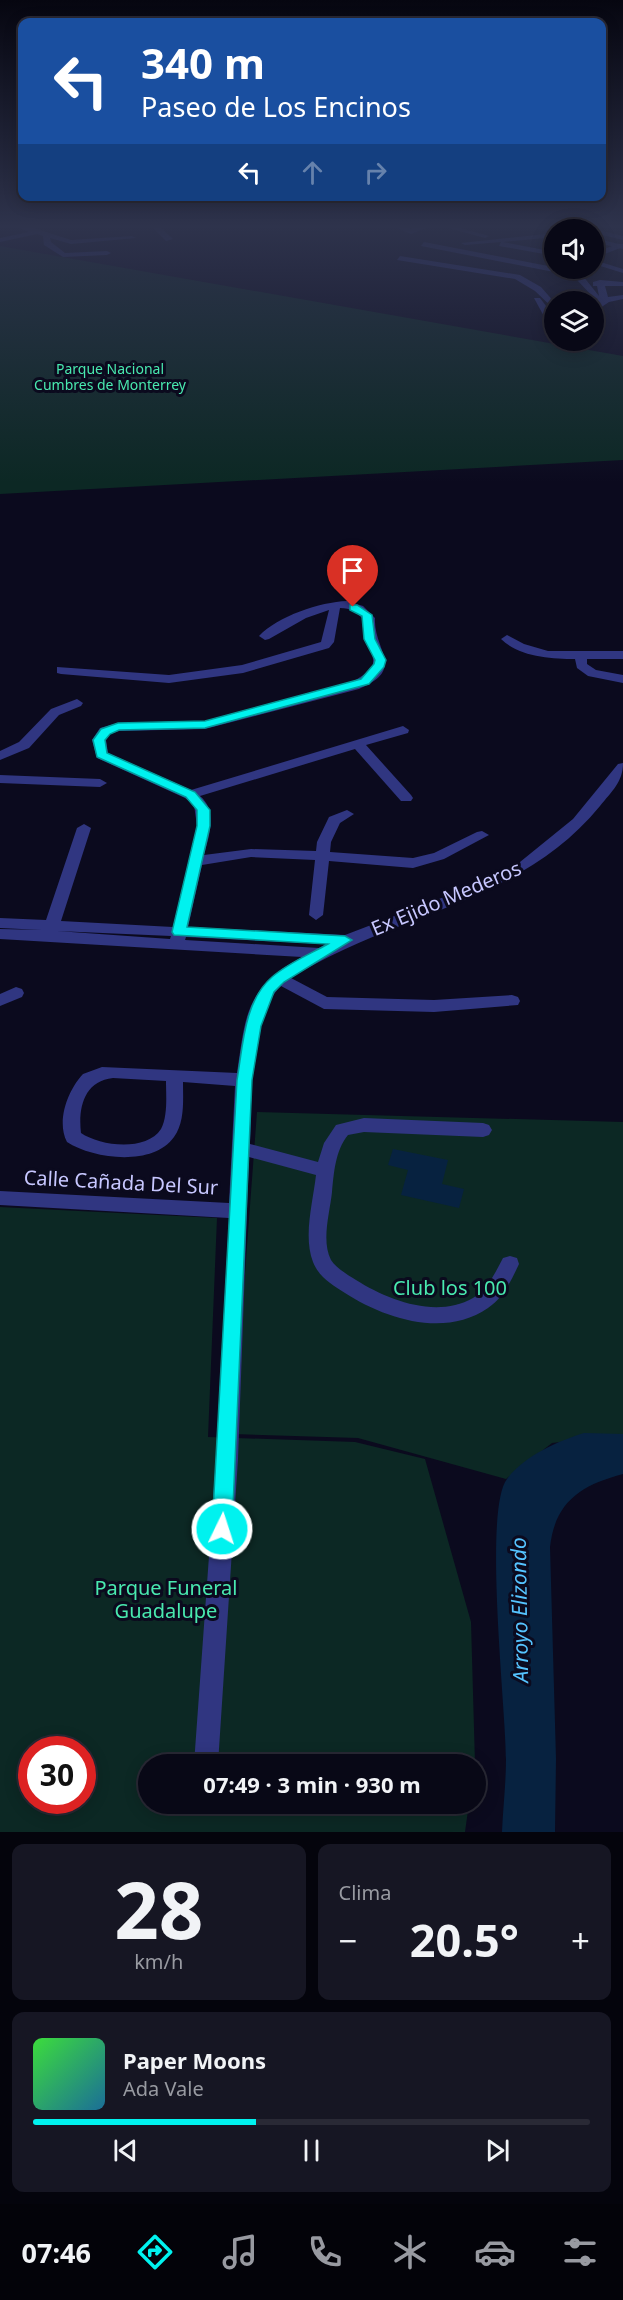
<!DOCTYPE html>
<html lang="es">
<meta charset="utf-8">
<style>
body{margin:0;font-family:"Noto Sans",sans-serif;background:#161623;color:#f1f3f6;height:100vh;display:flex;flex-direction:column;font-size:22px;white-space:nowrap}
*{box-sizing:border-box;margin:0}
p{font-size:20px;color:#989aa1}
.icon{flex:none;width:33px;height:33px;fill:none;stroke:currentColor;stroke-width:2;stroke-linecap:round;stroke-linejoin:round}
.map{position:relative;height:1832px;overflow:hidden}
.details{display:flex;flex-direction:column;gap:12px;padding:12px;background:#04040c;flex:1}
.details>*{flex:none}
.banner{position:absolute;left:18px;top:18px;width:588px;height:183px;border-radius:12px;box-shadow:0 3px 15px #0003,0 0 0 2px #292935;background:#1a4fa0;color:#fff;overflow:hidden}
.controls{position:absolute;left:544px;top:219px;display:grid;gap:12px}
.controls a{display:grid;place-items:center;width:60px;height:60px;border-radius:50%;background:#080816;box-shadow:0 3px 15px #0003,0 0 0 2px #292935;font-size:30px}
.speed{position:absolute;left:18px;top:1736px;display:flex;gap:12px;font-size:30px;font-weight:700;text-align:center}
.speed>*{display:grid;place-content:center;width:78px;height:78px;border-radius:50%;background:#080816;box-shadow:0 3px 15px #0003,0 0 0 2px #292935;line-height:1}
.speed .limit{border:9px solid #d22;background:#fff;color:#111}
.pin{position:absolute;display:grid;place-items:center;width:51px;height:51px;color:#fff;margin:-62px -26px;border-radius:50% 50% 50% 0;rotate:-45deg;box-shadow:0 0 6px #0007}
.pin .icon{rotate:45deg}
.me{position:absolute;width:66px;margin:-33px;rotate:4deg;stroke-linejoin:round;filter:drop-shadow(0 0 4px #0008)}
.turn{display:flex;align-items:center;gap:21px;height:126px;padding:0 24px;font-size:27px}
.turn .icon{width:78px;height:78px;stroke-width:2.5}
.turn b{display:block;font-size:42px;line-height:51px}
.lanes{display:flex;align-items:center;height:57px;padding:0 24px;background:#0003;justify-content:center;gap:30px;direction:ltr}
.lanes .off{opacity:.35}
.big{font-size:45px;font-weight:700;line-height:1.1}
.details .tile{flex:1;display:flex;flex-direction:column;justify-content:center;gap:9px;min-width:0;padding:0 21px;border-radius:12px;background:#161623}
.details .dial{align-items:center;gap:0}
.dial b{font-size:78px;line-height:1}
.song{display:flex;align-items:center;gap:18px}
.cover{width:72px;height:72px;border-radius:9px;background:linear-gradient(135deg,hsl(120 70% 55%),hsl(200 70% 35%))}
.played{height:6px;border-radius:3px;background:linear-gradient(90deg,#00f2ef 40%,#292935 40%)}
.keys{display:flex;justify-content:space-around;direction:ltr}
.heat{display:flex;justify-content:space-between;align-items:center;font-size:33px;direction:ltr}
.details .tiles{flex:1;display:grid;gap:12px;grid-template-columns:1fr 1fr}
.tile:last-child{grid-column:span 2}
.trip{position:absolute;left:138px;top:1754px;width:348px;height:60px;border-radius:30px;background:#080816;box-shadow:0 3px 15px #0003,0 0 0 2px #292935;font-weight:700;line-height:60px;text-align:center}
.menu{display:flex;height:96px;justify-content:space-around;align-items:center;background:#030309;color:#989aa1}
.menu .icon{width:42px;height:42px}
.menu .current{color:#00f2ef}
.menu b{font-size:27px;color:#f1f3f6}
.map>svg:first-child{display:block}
.green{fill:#0c2824;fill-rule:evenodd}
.water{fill:#072240}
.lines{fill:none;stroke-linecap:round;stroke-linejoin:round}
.minor{fill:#303681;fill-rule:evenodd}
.tertiary{fill:#303681;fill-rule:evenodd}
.route{fill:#00f2ef;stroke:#009d9b;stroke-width:1.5}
.labels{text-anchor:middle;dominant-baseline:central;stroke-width:6;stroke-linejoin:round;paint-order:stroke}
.far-park-label{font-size:14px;fill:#49e9af;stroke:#0b0a1e}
.near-street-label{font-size:20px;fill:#c7c7ff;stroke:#0b0a1e}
.near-park-label{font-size:20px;fill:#49e9af;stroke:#0b0a1e}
.near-water-label{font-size:21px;font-style:italic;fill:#55c3ff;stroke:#0b0a1e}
</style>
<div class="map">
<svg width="623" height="1832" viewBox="0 0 623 1832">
<rect width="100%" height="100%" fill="#0b0a1e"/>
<path class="green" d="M0,246L623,356V460L0,494Z
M257,1112L623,1122V1434L552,1443L506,1479L358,1438L233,1434Z
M0,1207L217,1218L208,1437L355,1442L425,1459L471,1622L475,1764H148V1803H469L465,1832H0ZM32,1749H82V1800H32Z"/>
<path class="water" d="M393,1149L448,1160L442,1184L464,1189L459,1208L401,1195L408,1170L388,1165Z
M584,1433L623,1434V1474C581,1485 555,1502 550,1547L556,1759L555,1832H502C503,1808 506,1783 506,1759C506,1709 483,1510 507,1479C524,1456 558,1441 584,1433Z"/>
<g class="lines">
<path class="minor" d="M12,225H24L71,240L132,236L136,238L71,244L50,238L51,242L65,253L107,251L111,253L107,255L63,257L44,245L43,236L37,234L0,242V238L29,232Z
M150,225H158L173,239L166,241Z
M390,225H400L411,229L422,225H433L411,234Z
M437,225H450L489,236L485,238Z
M562,225H575L588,230H574Z
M594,229L623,236V240L594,233V230H591Z
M555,233V237L503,242L555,252V256L499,246L501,242L465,245L461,243Z
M424,242L569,270L583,276L599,296L597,286H593V282L600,280L623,282V286H605L608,297L623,295V299L609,302L594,312V306L599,303L577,280L564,274L421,246Z
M617,244H623V247L594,258V253Z
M400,256L520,275L541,287L555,303V310L535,291L515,279L397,260Z
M594,260L623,269V273L594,264Z
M534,298H540L555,318V323L546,320Z
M347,601L363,606L375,618C373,650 407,669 359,689L205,729L119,731L110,734L106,740L108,753L191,790L403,726L409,730L408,733L366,745L411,795L413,798L411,801H401L355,749L200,796C218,811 209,836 204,855L251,849L316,851L317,842L329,817L347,810L354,814L340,823L331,842L330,852L413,858L434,853L477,832L482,831L489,835L444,859L413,868L329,861L323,915L316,920L309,915L315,860L251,857L202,865L188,927L345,935L478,884L520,862L573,819L618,764L623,763C623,782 612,791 600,806C520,904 394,913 291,978L327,997L434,1000L512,995L518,997L520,1001L518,1005L434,1012L324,1009L281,986C248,1017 252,1101 250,1144L318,1162L324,1143L336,1125L364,1118L483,1123L489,1125L492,1130L489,1135L483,1137L364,1132L348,1135C335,1151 334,1173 332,1192C330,1212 321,1241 331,1260C336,1268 348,1275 356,1280C388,1300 436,1319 473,1298C488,1289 495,1273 503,1258L510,1256L517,1258L519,1264C511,1281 504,1297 488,1308C445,1338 385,1319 345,1293C332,1285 319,1277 313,1262C303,1236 313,1202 316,1175L249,1157L238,1459L218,1764H194L216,1459L229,1218L0,1205V1191L229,1203L235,1086L183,1082C183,1100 185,1122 174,1137C153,1167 93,1159 67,1142C56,1121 68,1090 83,1074L102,1067L237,1073C246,1013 245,990 302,957L0,939V929L42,930L0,928V918L46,920L77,828L84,824L91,828L61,921L173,927L197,826L194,805L185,798L97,758L92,740L100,728L118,723L205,721L351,683L371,670C379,654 362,639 363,619C356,612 351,608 340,608L334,642L329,648L243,673L169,683L61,674L57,673V667L169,675L242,665L321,642L329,610L306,618L269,639L265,640L259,636C278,616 320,602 347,601ZM57,931L171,936L170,939ZM186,937L326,944L319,948L185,940ZM113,1078L166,1081C166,1095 168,1116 161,1129C146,1152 100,1146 81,1133C78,1108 84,1081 113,1078Z
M507,635L524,644L548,651H623V659H587V664L596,670L623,675V683L588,676L577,668L575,659C551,659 519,657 501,639Z
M77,699L83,703L81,706L59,715L29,748L0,760V751L19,742L51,709Z
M0,775L100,779L107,783L100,787L0,783Z
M16,987L22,989L24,993L22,997L0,1006V994Z"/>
<path class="tertiary" d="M526,225L558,230H555V233Z
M594,238L623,245V249L594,242Z"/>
</g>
<linearGradient id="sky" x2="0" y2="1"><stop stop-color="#060610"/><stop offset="0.47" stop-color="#2e334c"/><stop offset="1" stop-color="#2e334c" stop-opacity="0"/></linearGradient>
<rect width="623" height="482" fill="url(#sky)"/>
<path class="route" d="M350,605H357L372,615L375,639L386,660L384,667L369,684L205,728L119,730L110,734L105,740L107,753L195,792L210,810V826L187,927L345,936L352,940L284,982L274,992L261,1026L252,1080L232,1529L229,1536L222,1539L215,1536L212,1529L237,1080C243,1046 244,1001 272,977C288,963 310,954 328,944L174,935L172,932L197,826V810L186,797L97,757L93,740L101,729L118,723L205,721L361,679L374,664L375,660L364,639L362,616L350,610Z"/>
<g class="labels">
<g class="far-park-label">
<text x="110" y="368">Parque Nacional<tspan x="110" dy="16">Cumbres de Monterrey</tspan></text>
</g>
<g class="near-street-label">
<text transform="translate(446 898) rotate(-23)">Ex Ejido Mederos</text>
<text transform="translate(121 1182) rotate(3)">Calle Cañada Del Sur</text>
</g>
<g class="near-park-label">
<text x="450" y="1287">Club los 100</text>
<text x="166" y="1587">Parque Funeral<tspan x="166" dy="23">Guadalupe</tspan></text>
</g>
<g class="near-water-label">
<text transform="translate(519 1610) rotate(-91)">Arroyo Elizondo</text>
</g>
</g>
</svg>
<div class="controls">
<a><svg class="icon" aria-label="sound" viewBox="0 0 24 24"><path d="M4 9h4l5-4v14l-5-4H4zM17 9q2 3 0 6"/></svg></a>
<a><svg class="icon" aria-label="layers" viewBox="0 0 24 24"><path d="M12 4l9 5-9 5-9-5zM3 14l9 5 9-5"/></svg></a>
</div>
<div class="speed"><div class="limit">30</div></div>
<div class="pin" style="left:353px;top:607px;background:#d93025"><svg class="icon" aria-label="arrive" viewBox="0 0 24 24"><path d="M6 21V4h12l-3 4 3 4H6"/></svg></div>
<svg class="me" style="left:222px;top:1529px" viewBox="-20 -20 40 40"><circle r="17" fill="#00f2ef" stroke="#fff" stroke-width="3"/><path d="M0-11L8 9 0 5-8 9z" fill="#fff"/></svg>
<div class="trip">07:49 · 3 min · 930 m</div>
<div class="banner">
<div class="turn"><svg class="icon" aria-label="left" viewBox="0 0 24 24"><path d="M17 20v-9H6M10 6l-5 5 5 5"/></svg><div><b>340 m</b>Paseo de Los Encinos</div></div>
<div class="lanes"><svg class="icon" aria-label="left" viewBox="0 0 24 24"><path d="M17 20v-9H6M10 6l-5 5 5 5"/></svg><svg class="icon off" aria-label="ahead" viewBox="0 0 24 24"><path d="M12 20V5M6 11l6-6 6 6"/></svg><svg class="icon off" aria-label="right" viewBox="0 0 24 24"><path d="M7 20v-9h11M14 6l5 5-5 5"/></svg></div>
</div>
</div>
<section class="details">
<div class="tiles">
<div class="tile dial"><b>28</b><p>km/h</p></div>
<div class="tile"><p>Clima</p>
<div class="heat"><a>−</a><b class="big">20.5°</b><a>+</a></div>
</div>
<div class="tile">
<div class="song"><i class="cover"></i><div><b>Paper Moons</b><p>Ada Vale</p></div></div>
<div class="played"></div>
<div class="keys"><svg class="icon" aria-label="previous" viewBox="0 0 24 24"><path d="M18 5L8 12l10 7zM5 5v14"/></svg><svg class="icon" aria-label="pause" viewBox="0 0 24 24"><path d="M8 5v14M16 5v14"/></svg><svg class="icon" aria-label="next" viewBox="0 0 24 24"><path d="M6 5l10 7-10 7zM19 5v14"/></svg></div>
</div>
</div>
</section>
<nav class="menu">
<b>07:46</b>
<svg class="icon current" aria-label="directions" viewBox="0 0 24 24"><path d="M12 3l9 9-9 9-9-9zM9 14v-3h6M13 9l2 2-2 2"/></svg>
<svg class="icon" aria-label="music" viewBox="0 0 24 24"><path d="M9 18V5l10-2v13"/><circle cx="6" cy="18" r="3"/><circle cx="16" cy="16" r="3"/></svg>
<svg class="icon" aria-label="phone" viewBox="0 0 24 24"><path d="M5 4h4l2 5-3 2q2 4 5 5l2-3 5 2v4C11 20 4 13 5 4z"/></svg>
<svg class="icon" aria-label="climate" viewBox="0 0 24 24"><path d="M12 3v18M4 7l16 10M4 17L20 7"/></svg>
<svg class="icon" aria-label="car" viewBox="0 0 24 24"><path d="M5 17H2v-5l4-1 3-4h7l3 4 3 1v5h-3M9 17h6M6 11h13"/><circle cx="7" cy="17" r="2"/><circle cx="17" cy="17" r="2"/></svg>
<svg class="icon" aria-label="filters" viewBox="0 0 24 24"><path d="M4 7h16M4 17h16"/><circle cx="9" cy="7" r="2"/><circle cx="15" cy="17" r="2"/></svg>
</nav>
